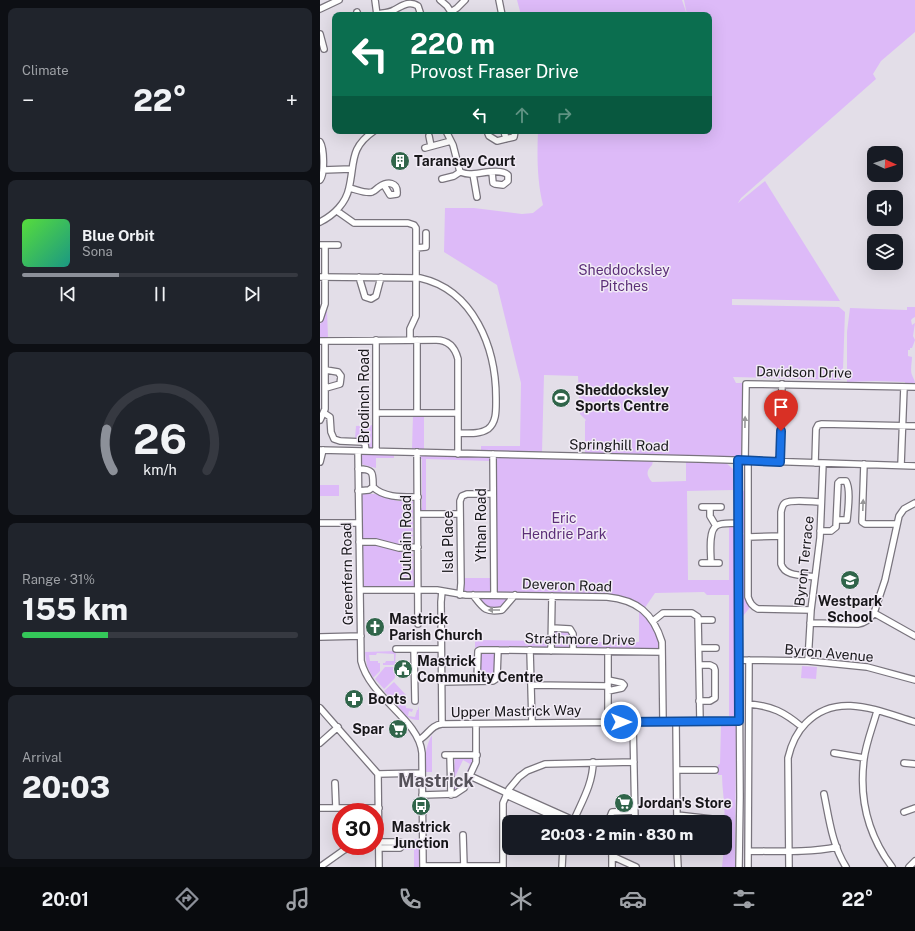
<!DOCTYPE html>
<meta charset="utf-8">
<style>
body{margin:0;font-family:"Public Sans",sans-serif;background:#20242c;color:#f1f3f6;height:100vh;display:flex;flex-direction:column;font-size:15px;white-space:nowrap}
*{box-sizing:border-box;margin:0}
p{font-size:13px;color:#9ea1a6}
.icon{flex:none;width:22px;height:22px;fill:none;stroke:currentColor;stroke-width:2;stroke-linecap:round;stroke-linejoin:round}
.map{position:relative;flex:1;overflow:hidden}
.side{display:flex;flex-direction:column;gap:8px;padding:8px;background:#0d0f14;width:320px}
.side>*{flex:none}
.hud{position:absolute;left:12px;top:12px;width:380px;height:122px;border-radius:8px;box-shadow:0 4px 16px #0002;background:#0b6e4f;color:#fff;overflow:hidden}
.needle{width:26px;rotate:93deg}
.fabs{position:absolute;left:547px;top:146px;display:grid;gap:8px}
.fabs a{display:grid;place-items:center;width:36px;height:36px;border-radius:8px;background:#171b24;box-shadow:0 4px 16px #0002;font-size:20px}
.speed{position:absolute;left:12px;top:803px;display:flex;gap:8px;font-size:20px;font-weight:700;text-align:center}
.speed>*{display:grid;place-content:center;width:52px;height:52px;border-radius:50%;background:#171b24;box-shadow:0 4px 16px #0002;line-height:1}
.speed .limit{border:6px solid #d22;background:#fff;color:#111}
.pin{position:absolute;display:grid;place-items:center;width:34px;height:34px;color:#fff;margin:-41px -17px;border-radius:50% 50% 50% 0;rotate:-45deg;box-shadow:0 0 4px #0007}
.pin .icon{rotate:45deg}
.me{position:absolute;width:44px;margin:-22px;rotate:90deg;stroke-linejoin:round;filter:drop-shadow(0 0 3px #0008)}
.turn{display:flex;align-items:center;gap:14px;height:84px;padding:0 12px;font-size:18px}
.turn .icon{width:52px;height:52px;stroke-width:2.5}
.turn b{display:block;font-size:28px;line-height:34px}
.lanes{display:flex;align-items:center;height:38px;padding:0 12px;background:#0003;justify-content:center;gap:20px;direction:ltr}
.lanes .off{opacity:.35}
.big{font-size:30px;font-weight:800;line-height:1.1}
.side .tile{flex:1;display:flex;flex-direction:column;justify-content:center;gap:6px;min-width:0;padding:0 14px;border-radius:8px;background:#20242c}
.side .dial{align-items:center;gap:0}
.dial svg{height:104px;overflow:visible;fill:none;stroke:#363941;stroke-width:7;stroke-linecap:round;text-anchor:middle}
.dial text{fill:#f1f3f6;stroke:none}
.song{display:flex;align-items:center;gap:12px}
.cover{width:48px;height:48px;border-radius:6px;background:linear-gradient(135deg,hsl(110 70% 55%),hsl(170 70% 35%))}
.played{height:4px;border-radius:2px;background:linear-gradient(90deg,#8c9099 35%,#363941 35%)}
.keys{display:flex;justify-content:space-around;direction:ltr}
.heat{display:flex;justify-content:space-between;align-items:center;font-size:22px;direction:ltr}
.charge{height:6px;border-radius:3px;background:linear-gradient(90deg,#34c759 31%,#363941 0)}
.trip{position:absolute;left:182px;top:815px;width:230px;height:40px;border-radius:8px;background:#171b24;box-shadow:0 4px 16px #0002;font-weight:800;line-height:40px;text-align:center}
.tabs{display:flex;height:64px;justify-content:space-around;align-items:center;background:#090b0e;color:#9ea1a6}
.tabs .icon{width:28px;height:28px}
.tabs .active{color:#8c9099}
.tabs b{font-size:18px;color:#f1f3f6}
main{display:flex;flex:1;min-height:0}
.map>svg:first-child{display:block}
.green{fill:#ddbaf8}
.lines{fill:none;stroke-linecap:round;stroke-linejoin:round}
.minor-casing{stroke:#79747d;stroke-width:8}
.minor{stroke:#fff;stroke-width:5.5}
.oneway{fill:#979798}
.route-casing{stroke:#114b97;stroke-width:10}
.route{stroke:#1a73e8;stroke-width:7}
.labels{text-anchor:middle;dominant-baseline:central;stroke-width:3;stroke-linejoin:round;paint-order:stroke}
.poi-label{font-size:14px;font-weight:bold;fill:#18171a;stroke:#f1ebf5;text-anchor:start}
.park-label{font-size:14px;fill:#5c2f78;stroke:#f1ebf5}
.street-label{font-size:14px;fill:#18171a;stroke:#f1ebf5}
.district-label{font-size:18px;font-weight:bold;fill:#555159;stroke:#f1ebf5}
</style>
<main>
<section class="side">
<div class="tile"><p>Climate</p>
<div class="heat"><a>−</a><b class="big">22°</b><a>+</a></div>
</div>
<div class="tile">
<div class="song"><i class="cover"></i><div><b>Blue Orbit</b><p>Sona</p></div></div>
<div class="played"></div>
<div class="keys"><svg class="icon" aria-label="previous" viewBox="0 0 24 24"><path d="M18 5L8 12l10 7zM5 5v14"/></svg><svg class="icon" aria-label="pause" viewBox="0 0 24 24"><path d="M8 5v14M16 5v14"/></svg><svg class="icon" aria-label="next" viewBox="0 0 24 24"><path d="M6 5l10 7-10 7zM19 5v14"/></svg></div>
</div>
<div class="tile dial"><svg viewBox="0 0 100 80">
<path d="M14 69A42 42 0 1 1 86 69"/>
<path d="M14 69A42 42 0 0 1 9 37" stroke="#8c9099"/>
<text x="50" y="56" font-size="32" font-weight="700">26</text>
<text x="50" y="72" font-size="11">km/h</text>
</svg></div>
<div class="tile"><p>Range · 31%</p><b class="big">155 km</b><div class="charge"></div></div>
<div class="tile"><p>Arrival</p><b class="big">20:03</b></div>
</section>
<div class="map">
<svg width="595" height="867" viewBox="0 0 595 867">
<rect width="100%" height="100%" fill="#e3dee8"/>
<path class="green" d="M197,0H362L367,15H201Z
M364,0H595V32L561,61L553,74L556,79L421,198L418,203L445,181L520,301L412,299V305L519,307L525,312L523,369L521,380L413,377L416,383H424L423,457L413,458L265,453V421L266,420L260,414L258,376L224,375L222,452L161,451V446H200L201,383L177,285L124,252L125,208H154L202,214L213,213L223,205C217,181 217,155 218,131H389V15H367Z
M587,307H595V317L593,318L591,320L592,325L595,323L593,336L595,340L592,348H590V350H588V356L592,357C592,362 590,370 592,375C594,380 595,380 595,385H585V382L556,381L527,382V332L530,308L587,310Z
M6,310H7L8,338L0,337V325Z
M93,416H104V450L92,449Z
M52,425L54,426V446L51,448L49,447L46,440L42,438H35L36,426Z
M45,453L74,454V458H56V468L44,465L42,464V454Z
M101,455L169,456L170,461L106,459V511H102L100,509L102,508V459H99Z
M174,456L333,461L332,465C326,471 326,475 332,482L366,481V462L406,463L413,469V490L367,491L368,580H409V526L414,527L415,716H409V595H387L384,592L335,593L324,609L307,599L177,593L176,591Z
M0,485H19V496H0Z
M421,487L427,496V535L421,532Z
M44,494H57L78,501L93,499V545H78L58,539H43L42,495Z
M421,533L427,536L431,606L423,616L421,596Z
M45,544L46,546C50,546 55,545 59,546C70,548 82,555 93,550L94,586H48L44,587L43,545Z
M145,578H171L170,592H145L143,590L144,579Z
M157,599H190L183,608L168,609Z
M319,611C328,619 341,636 339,648H256V642H319Z
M247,630L251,633L250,648H236L235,646V631Z
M155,640L229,641V647L160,646L155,648Z
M76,651L75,665H63V663H65L66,661H74V654L57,653L56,655H49L50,661H58V663H60V671L53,678L47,666L45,652Z
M160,652H175L176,675L173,678L162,679L159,676Z
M482,666L497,667L496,679L481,678Z
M65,667H75V678L64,689L55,679Z
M74,682L86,695L85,701H83V704H81L86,706V708L93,709L92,712L89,711L88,716L95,717L97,710H98L99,706V720C88,720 84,714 77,705L79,703L77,705L64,691Z
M401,725H416L415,867H402L404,848H405V822H404C406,807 402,791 402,775H398V765L400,764Z
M112,735V772H106C105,758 105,747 112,735Z
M136,756V759H151V756H154L153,762L141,787L133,791V784L141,785L150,764L143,760L134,779L136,780V782L132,781V770L134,769L135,760H132Z
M83,839H99V867H94V850H83L85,848V842Z"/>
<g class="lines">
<g class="minor-casing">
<path id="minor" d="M55,0L57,15
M120,0L127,6L133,15
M179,0L182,15
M0,9L19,0
M37,12L38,15
M131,12L137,8L145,0
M57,14C62,13 69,13 74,10C82,6 89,0 98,6L101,15
M0,34L4,49
M126,131L133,145L140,172C143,173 146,174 150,174C160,174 180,168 188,175V181L183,185L175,184L173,183L172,172
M167,131L169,136L177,141L194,137L195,131
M184,131L186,139
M109,136L111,146
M0,142C4,148 5,174 0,180
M105,148L131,141
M3,170L31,169
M153,174L157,197
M122,179L134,176L140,172
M29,188C36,189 45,194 52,192C55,191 57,188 59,187C68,181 78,182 77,194L70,195L64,185
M17,211L34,223H88L94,225L96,228V316L90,329V340
M0,222C14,215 26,203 29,188C35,163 29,148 54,131
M0,245H18
M96,248L106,247V233
M0,277L100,278C154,290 176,348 176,398C176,409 177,422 168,429C159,435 147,433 138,433
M39,277L45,297L51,299L56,296L61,277
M0,319L5,304V245
M56,340V451
M97,340V413
M0,341L116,340C128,340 135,347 138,359V454
M6,388L20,384L21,376L18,372L6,370
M4,413L10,417L11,432L14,439L20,441L43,442L45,444L46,451
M56,413H138
M0,420L5,409V341
M0,450L379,459L595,466
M38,451L41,661C50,698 99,719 102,753L103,867
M97,452L98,624
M173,454L174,595
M418,460L420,797L419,867
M425,461L426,384L595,387
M428,461V597C430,603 432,606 438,609L491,610
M0,462L3,450
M460,462L462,384
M495,463L496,429L498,425L502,424L595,426
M544,464L542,522L545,524H577
M581,465L584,387
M38,469C54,469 53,473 53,487L49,490L38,491
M53,487C64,498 83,497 98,497
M382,507H401
M390,507V516L396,526
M98,514H140
M0,523H39
M500,531H511L516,527L518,483L520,481H526C531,489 528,510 527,520H517
M428,537L461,536
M39,542H56L79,548L98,547
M382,563H399
M391,563C391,554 388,532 396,526C402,522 412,524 418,523
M495,577C483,575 465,577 461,564V512C462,508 462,505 465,503C472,499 493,502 501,502
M40,590H117L146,595L287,597C317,600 333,613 342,642L343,721
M140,595L141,583L140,501L142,496L147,494H173
M153,595C163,608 165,613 182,610L195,595
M554,613L595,636
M378,620H392
M333,621L343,613H372L378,617L380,721
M490,623L538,624C546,623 550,619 554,613L565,580L579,516L584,509L595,503
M232,628L250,629L253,634V651
M0,637L41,636
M379,648H396
M76,649H121
M94,649L95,701
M178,650L342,652
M210,650L212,723
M231,651L232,596
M288,651V722
M419,660L488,661L547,667L595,680
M488,661L491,610L500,538L503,463
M379,665H390L394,667L395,670V698L390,701H379
M288,680L302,683L304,685L302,688L288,691
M121,682L173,681L176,679L177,676L178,650H160L158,651L157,681
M211,685L288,686
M429,704C452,706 464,712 482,727
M0,708L58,774L59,867
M557,711C553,726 546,743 544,759C539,798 548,835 572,867
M356,721L357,822
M313,722L315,822
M122,724L121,602L122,591
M99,740C108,735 111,725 122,724L419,721
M0,743L18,727
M514,753L544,758
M125,755H157
M130,755L131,795
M584,763L595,764
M357,770H395
M58,774L102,773
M150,776L187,793
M15,783L16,808
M188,791L253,820
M504,794C509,818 512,845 526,867
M102,795L135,794L144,788L156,762V724
M186,795L246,822
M0,808H59
M584,812L595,808
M357,815L392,819L397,822
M253,822C261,803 273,784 273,762
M288,822L292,812L314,811
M143,835L144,867
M59,842H80L83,845L80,848H59
M357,848L358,867
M428,851C457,851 488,853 517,847
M292,856L316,867
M103,866H183
M0,867L24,850L34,846
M183,867V803L189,789L199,777L207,771L225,764L314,762
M242,867L243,848
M292,867V848
M428,867L429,660
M469,867L468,758C471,745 476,733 486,723C517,691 558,711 595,722
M589,867L595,861"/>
</g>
<use href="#minor" class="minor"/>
</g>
<defs><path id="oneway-solid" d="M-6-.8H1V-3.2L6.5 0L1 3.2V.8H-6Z"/></defs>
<g class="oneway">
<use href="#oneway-solid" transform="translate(425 422) rotate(-89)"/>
<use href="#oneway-solid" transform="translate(543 505) rotate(-88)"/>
<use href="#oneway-solid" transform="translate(174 610) rotate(180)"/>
</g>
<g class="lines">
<g class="route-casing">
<path id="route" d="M301,722L419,721L418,460L460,462L461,431"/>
</g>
<use href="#route" class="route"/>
</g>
<defs>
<g id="building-disc" transform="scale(1)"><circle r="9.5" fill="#30654a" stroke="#f1ebf5"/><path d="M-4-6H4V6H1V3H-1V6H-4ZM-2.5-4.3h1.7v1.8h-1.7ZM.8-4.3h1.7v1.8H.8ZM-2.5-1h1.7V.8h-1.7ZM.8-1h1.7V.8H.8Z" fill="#fff"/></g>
<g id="stadium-disc" transform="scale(1)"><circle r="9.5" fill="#30654a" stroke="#f1ebf5"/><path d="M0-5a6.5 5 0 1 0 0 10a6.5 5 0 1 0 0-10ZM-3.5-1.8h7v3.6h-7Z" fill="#fff"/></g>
<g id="school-disc" transform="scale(1)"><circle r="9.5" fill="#30654a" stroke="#f1ebf5"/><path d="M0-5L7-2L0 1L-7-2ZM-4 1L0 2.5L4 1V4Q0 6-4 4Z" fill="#fff"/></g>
<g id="church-disc" transform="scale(1)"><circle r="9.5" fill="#30654a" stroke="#f1ebf5"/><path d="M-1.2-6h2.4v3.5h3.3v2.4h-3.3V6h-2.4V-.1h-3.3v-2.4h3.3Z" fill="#fff"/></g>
<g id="civic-disc" transform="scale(1)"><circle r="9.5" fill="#30654a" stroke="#f1ebf5"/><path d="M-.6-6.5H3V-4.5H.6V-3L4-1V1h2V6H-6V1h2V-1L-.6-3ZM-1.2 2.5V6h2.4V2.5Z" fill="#fff"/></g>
<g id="pharmacy-disc" transform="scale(1)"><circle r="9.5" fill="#30654a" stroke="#f1ebf5"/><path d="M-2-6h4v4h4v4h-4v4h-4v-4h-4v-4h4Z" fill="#fff"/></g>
<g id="supermarket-disc" transform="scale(1)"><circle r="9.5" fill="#30654a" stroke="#f1ebf5"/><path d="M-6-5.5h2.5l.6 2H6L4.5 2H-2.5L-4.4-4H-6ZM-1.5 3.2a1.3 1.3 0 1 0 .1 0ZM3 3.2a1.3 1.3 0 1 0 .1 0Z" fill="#fff"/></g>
<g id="bus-disc" transform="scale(1)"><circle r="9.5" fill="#30654a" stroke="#f1ebf5"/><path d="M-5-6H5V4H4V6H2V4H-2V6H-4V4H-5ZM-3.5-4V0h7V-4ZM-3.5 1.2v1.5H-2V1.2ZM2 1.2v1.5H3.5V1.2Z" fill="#fff"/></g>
</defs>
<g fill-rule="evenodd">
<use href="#building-disc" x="80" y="161"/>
<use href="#stadium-disc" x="241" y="398"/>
<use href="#school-disc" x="530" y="580"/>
<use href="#church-disc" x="55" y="627"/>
<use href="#civic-disc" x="83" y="669"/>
<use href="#pharmacy-disc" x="34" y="699"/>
<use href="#supermarket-disc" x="78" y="729"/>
<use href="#supermarket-disc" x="304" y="803"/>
<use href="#bus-disc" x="101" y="806"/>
</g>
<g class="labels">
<g class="poi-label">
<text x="94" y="161">Taransay Court</text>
<text x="255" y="390">Sheddocksley<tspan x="255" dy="16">Sports Centre</tspan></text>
<text x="530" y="601" text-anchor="middle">Westpark<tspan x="530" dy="16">School</tspan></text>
<text x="69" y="619">Mastrick<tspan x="69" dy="16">Parish Church</tspan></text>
<text x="97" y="661">Mastrick<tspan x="97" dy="16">Community Centre</tspan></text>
<text x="48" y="699">Boots</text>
<text x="64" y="729" text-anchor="end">Spar</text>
<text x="318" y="803">Jordan's Store</text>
<text x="101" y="827" text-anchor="middle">Mastrick<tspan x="101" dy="16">Junction</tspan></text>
</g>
<g class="park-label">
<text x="304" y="270">Sheddocksley<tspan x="304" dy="16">Pitches</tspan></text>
<text x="244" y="518">Eric<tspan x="244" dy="16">Hendrie Park</tspan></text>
</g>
<g class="street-label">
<text transform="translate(484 372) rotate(1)">Davidson Drive</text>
<text transform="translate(44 396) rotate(-90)">Brodinch Road</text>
<text transform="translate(299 445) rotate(1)">Springhill Road</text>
<text transform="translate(161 525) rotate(-90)">Ythan Road</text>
<text transform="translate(86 538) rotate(-90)">Dulnain Road</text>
<text transform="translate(128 542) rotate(-90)">Isla Place</text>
<text transform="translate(484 561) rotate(-84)">Byron Terrace</text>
<text transform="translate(27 574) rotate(-91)">Greenfern Road</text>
<text transform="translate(247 585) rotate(2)">Deveron Road</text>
<text transform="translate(260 639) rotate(1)">Strathmore Drive</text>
<text transform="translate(509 653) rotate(5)">Byron Avenue</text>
<text transform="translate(196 711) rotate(-1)">Upper Mastrick Way</text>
</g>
<g class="district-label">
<text x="116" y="780">Mastrick</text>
</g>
</g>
</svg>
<div class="fabs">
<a><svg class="needle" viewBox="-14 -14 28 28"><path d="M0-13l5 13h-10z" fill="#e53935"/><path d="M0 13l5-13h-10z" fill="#9ea1a6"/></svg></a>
<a><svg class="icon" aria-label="sound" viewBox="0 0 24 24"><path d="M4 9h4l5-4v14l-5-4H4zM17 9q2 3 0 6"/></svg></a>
<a><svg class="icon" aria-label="layers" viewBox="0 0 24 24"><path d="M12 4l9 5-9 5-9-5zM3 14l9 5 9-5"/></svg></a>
</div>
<div class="speed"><div class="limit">30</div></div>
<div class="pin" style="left:461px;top:431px;background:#d93025"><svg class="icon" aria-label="arrive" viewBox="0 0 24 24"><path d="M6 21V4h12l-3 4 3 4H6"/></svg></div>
<svg class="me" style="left:301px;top:722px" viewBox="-20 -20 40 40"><circle r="17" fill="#1a73e8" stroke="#fff" stroke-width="3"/><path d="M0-11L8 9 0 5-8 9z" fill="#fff"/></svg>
<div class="trip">20:03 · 2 min · 830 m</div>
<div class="hud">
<div class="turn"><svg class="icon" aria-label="left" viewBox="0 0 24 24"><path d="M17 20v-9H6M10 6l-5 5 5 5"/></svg><div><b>220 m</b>Provost Fraser Drive</div></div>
<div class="lanes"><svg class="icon" aria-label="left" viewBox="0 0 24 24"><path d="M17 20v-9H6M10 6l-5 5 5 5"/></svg><svg class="icon off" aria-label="ahead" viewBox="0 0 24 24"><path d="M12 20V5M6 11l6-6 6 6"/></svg><svg class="icon off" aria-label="right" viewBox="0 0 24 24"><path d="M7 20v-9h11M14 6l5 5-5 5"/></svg></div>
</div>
</div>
</main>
<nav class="tabs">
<b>20:01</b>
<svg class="icon active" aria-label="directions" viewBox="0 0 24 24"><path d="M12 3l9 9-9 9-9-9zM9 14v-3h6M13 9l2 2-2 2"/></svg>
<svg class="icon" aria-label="music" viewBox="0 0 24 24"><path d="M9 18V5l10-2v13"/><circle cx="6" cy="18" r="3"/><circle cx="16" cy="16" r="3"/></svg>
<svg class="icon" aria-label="phone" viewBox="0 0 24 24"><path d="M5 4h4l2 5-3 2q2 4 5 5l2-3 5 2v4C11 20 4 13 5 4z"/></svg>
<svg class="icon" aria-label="climate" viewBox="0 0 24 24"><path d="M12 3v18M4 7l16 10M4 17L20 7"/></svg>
<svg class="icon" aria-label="car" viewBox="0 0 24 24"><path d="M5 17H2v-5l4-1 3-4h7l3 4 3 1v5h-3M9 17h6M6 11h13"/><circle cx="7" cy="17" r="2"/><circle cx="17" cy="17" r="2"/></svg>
<svg class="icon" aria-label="filters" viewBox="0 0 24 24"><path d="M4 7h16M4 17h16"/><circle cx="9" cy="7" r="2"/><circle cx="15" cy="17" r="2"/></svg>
<b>22°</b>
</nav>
